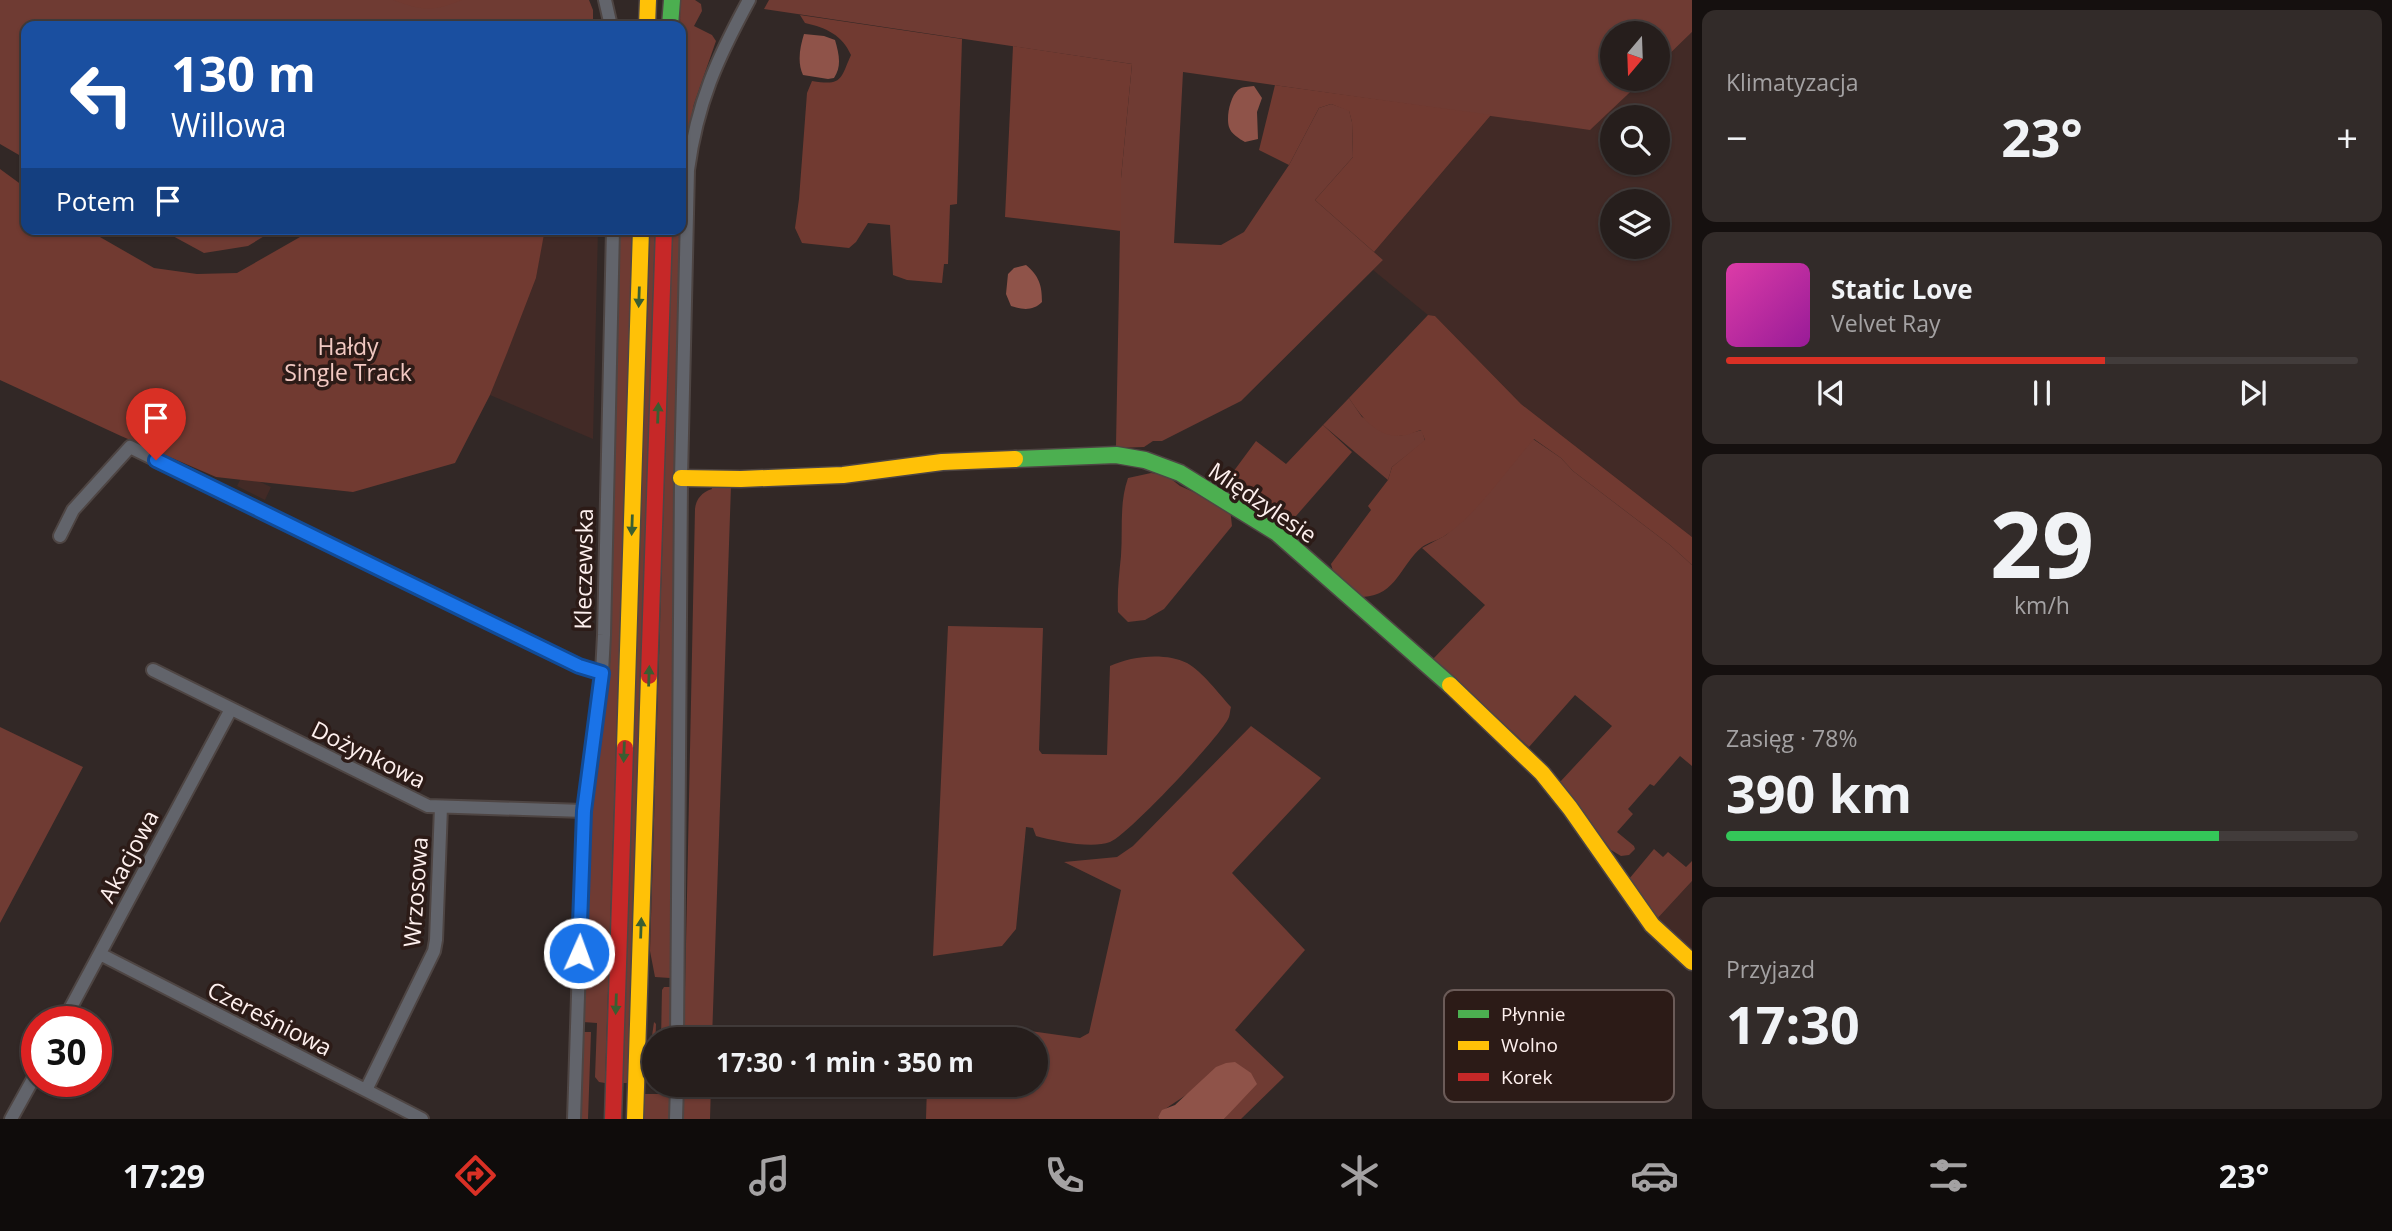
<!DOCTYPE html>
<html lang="pl">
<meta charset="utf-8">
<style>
body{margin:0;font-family:"Open Sans",sans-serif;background:#322b29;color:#f1f3f6;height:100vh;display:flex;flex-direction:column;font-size:26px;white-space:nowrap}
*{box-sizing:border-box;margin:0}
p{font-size:23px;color:#a4a2a3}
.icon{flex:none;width:38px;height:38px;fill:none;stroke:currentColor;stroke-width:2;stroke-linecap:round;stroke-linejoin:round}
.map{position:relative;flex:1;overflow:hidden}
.details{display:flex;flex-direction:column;gap:10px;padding:10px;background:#15100f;width:700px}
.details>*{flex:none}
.guide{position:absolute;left:21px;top:21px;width:665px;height:214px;border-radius:14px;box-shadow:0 2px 5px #0004,0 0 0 2px #423c3b;background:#1a4fa0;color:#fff;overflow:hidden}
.needle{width:46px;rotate:199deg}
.buttons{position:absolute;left:1600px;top:21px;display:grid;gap:14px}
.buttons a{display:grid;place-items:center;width:70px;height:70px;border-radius:50%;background:#261e1c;box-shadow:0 2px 5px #0004,0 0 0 2px #423c3b;font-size:35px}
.speed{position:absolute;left:21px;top:1006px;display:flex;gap:14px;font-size:35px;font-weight:700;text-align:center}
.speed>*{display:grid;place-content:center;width:91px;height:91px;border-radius:50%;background:#261e1c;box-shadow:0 2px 5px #0004,0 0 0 2px #423c3b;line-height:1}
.speed .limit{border:10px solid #d22;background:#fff;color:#111}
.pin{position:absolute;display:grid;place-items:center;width:60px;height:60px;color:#fff;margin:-72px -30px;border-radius:50% 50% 50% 0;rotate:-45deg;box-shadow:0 0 7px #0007}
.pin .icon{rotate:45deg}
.me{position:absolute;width:77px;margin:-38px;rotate:2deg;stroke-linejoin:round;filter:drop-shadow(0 0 5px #0008)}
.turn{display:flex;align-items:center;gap:24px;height:147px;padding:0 35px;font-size:32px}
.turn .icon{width:91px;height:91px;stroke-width:2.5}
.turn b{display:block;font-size:49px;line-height:60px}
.then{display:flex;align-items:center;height:66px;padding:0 35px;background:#0003;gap:14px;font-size:26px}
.big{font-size:52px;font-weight:700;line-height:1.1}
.details .widget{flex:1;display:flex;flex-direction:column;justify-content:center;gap:10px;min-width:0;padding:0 24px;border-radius:14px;background:#322b29}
.details .dial{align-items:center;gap:0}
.dial b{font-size:91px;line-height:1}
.song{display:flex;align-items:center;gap:21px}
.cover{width:84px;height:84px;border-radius:10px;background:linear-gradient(135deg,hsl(320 70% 55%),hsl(300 70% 35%))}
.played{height:7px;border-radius:4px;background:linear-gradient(90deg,#d93025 60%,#423c3b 60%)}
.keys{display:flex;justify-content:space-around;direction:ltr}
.heat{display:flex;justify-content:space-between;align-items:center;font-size:38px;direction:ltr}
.charge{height:10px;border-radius:5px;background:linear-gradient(90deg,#34c759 78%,#423c3b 0)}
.trip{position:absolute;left:642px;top:1027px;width:406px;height:70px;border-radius:35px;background:#261e1c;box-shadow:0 2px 5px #0004,0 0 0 2px #423c3b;font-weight:700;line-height:70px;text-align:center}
.dock{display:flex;height:112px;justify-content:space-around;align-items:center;background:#0f0c0b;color:#a4a2a3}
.dock .icon{width:49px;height:49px}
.dock .selected{color:#d93025}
.dock b{font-size:32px;color:#f1f3f6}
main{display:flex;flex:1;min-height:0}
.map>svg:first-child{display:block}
.built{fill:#422a26;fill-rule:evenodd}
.green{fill:#6f3b33}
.forest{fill:#713a31}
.water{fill:#8f5349}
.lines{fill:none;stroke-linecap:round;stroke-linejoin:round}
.street-casing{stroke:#4e4543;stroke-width:16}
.fast-casing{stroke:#4e4543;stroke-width:19}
.slow-casing{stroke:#4e4543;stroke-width:19}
.jam-casing{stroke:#4e4543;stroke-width:19}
.street{stroke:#62646b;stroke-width:12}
.fast{stroke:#4caf50;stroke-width:16}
.slow{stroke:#ffc107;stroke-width:16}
.jam{stroke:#c62828;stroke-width:16}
.oneway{fill:#3a5e31}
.route-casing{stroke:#114b97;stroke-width:18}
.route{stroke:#1a73e8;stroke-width:12}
.labels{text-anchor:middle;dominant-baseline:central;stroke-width:7;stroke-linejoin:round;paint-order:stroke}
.park-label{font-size:23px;fill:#f2c9c2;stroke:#2c1b17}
.street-label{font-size:23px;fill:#fef0ee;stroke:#2c1b17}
.key{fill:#2c1b17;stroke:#6b5b58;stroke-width:2}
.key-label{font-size:19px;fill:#fef0ee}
</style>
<main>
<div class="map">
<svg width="1692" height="1119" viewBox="0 0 1692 1119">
<rect width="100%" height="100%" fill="#322826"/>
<path class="built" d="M1692,32V537L1521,404L1435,316L1428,315L1373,270L1383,260L1374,252L1491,115L1590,129L1644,79H1657V66ZM1612,117H1657V163H1612ZM1612,201H1657V247H1612Z
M544,229H598L593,439L490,395L536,278Z
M243,474L271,487L265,500L237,486Z
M1692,881V954L1656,920Z"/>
<path class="green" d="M0,0H589L593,10V26H26V159L0,144Z
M680,0H695L701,4L702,11L694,26L712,35L716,41L694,104L684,150L681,188Z
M769,0H1692V32L1657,66V33H1612V79H1644L1590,130L1183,72L1174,243L1221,245L1244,232L1289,165L1319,108L1331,104L1349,110L1352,122L1353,157L1315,200L1383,260L1241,401L1162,441H1153L1144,447L1118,448L1116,446L1121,178L1132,64L764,9Z
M160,229H276L248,246L204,253Z
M620,229H633L605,1083L599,1082L595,1077L597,1023L583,1022L590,826L610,665Z
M650,229H655L628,1083H622Z
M672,229H680L675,453L670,978L655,977L650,951Z
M1349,398L1362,417L1399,436L1422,430L1425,441L1392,467L1388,480L1323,425Z
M1533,439L1561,458L1573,471L1670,545L1692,565V766L1680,756L1654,786L1650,784L1628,809L1633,814L1617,832L1634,846L1635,849L1629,855L1621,856L1611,850L1560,782L1612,726L1575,695L1529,747L1433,659L1485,605L1422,548L1446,535L1466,516Z
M1151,473L1166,475L1180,486L1230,508L1232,526L1164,609L1145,620L1128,622L1118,612C1117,593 1119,575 1121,556C1123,529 1119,504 1128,478Z
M711,485L731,486L712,1039L684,1040L695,509C696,499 702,492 712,489Z
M948,626L1043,628L1039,750L1042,754L1107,755L1110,666C1131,656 1165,652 1187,663C1202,671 1219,694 1231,707C1230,710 1230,714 1229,717C1223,734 1127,836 1110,842C1092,849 1055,841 1036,836L1033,828L1026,827L1016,929L1002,946L933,956Z
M1251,726L1321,778L1232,873L1305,950L1235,1030L1284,1077L1241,1119H1224L1233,1108L1193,1090C1183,1098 1162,1109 1158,1117L1159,1119H926L927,1085H1036V1040L1015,1039L1016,1029L1080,1038L1089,1033L1121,890L1064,862L1117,857L1133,846Z
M0,727L83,767L0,923Z
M1654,849L1663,857L1668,852L1686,867L1692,861V881L1656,920L1629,879Z
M664,987H670V1039H661L662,990Z
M654,1022L656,1024L654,1082L647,1084L646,1078Z
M583,1032H591L588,1119H581Z
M683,1085H711L710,1119H683Z
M644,1094H670L669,1119H643Z"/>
<path class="forest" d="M393,0H462C432,12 424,11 393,0Z
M800,15L962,39L957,204L950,205L948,264H944L942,283L907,280L893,275L890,225L868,223L856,242L849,248L802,243L795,228L799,199L807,93L812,81C842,86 840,80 851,55C842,35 827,28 805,23Z
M1013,46L1132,64L1121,178V231L1005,217Z
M1275,85L1281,86L1491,115L1374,252L1315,200L1353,157L1352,122L1349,111L1331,104L1319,108L1289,165L1259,150Z
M0,169L26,188V229H86L154,268L197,274L237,273L314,229H544V234L536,278L507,353L490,395L455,463L353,492L216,477L121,436L0,380Z
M1428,315L1435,316L1521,404L1692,537V565L1670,545L1573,471L1561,458L1534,439C1507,469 1478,513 1446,535C1439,540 1429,542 1422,547C1400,565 1397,595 1363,597L1333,571L1331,564L1371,510L1368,506L1388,480L1392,467L1425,440L1421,430C1415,432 1406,436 1399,436C1375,436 1360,415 1349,398Z
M1323,425L1352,452L1282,532L1222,487L1256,441L1286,464Z"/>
<path class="water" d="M804,34L824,36L835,40C839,54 842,66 834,78L828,79L803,75C797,62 800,47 804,34Z
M1254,86L1262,98L1257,112L1258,139L1245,142C1240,139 1231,134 1229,127C1226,117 1230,97 1238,90C1243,86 1248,87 1254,86Z
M1026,265C1039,276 1042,285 1042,302C1033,311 1023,310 1011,306L1006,294L1008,274L1014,268Z
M1235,1062L1251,1073L1257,1084L1224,1119H1159L1158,1117L1162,1110L1175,1105L1216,1067L1226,1063Z"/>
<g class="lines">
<g class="street-casing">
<path id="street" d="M605,0L611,26
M60,536L73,510L130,447L579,666L602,673
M153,670L428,806L584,811
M100,954L422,1119
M63,1022L231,709
M677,1040L681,478L688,170C697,103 717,59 749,0
M366,1090L434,951L436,940L441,807
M11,1119L37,1072
M574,1119L584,811L602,673L604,635L613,229
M676,1119L677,1085"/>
</g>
<g class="fast-casing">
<path id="fast" d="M670,26L672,0
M1015,459L1116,455L1145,460L1180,473L1277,533L1450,685"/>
</g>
<g class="slow-casing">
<path id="slow" d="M647,26L648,0
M681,478L741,479L843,475L942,462L1015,459
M1450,685L1542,773L1570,808L1652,925L1692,962
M625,748L641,229
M635,1119L649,676"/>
</g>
<g class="jam-casing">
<path id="jam" d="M649,676L664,229
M613,1119L625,748"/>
</g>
<use href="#street" class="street"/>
<use href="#fast" class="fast"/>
<use href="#slow" class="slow"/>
<use href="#jam" class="jam"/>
</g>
<defs><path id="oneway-solid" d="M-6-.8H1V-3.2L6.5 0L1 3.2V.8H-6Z" transform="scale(1.75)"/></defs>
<g class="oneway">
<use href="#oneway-solid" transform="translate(639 297) rotate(92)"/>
<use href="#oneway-solid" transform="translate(658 413) rotate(-88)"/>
<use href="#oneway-solid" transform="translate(632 525) rotate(92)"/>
<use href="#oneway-solid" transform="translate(649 676) rotate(-88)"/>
<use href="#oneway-solid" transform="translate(624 752) rotate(92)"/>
<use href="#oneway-solid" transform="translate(641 928) rotate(-88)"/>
<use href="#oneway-solid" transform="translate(616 1004) rotate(92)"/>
</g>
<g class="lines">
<g class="route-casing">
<path id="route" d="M156,460L579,666L602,673L584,811L579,953"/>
</g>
<use href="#route" class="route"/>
</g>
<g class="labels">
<g class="park-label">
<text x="348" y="346">Hałdy<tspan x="348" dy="26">Single Track</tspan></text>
</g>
<g class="street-label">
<text transform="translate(1263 502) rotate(34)">Międzylesie</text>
<text transform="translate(583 569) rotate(-89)">Kleczewska</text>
<text transform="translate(369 754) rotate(26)">Dożynkowa</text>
<text transform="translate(128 856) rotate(-62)">Akacjowa</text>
<text transform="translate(415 892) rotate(-86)">Wrzosowa</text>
<text transform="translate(270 1018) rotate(27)">Czereśniowa</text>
</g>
</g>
<rect x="1444" y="990" width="230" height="112" rx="10" class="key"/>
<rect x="1458" y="1010" width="31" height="8" fill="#4caf50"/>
<rect x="1458" y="1041" width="31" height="9" fill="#ffc107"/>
<rect x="1458" y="1073" width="31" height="8" fill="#c62828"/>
<g class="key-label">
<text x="1501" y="1021">Płynnie</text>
<text x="1501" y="1052">Wolno</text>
<text x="1501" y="1084">Korek</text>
</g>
</svg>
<div class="buttons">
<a><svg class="needle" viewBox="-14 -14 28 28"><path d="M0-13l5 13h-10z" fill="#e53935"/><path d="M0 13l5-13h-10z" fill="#a4a2a3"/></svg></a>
<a><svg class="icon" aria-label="search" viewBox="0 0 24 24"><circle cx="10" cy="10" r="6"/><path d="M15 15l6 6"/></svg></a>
<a><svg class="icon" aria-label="layers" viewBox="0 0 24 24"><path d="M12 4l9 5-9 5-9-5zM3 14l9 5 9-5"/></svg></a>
</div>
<div class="speed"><div class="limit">30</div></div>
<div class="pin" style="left:156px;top:460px;background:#d93025"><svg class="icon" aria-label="arrive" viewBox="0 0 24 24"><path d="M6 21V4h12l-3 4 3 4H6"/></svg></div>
<svg class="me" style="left:579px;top:953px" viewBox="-20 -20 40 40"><circle r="17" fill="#1a73e8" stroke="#fff" stroke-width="3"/><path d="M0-11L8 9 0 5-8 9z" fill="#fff"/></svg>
<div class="trip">17:30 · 1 min · 350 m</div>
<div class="guide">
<div class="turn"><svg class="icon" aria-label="left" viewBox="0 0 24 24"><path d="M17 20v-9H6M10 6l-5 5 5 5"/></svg><div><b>130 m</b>Willowa</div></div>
<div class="then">Potem<svg class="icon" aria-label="arrive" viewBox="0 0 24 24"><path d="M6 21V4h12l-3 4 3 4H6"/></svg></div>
</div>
</div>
<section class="details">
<div class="widget"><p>Klimatyzacja</p>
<div class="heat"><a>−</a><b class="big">23°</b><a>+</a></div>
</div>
<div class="widget">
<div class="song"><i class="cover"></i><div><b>Static Love</b><p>Velvet Ray</p></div></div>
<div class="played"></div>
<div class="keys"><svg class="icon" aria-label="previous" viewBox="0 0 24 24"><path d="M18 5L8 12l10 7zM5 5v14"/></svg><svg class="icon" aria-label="pause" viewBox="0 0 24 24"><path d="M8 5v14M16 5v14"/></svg><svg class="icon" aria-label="next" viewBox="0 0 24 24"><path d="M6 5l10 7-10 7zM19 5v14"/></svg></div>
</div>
<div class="widget dial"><b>29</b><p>km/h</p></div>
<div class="widget"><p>Zasięg · 78%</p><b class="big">390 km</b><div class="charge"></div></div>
<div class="widget"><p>Przyjazd</p><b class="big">17:30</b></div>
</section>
</main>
<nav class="dock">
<b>17:29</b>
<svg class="icon selected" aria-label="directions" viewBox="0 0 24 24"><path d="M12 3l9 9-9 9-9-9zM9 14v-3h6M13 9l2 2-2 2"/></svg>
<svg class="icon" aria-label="music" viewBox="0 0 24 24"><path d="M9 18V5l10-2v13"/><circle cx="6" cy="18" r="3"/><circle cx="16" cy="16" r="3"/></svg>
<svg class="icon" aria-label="phone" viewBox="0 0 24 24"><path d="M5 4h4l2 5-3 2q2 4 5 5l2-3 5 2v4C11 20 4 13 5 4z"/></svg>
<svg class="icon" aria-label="climate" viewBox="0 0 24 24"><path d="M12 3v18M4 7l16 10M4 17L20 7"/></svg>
<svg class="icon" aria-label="car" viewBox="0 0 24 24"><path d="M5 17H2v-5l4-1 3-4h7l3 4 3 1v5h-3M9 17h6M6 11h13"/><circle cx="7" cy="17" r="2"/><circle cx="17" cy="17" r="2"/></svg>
<svg class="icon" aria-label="filters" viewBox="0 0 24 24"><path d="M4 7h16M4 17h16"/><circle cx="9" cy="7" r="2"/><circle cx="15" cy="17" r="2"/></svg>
<b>23°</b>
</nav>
